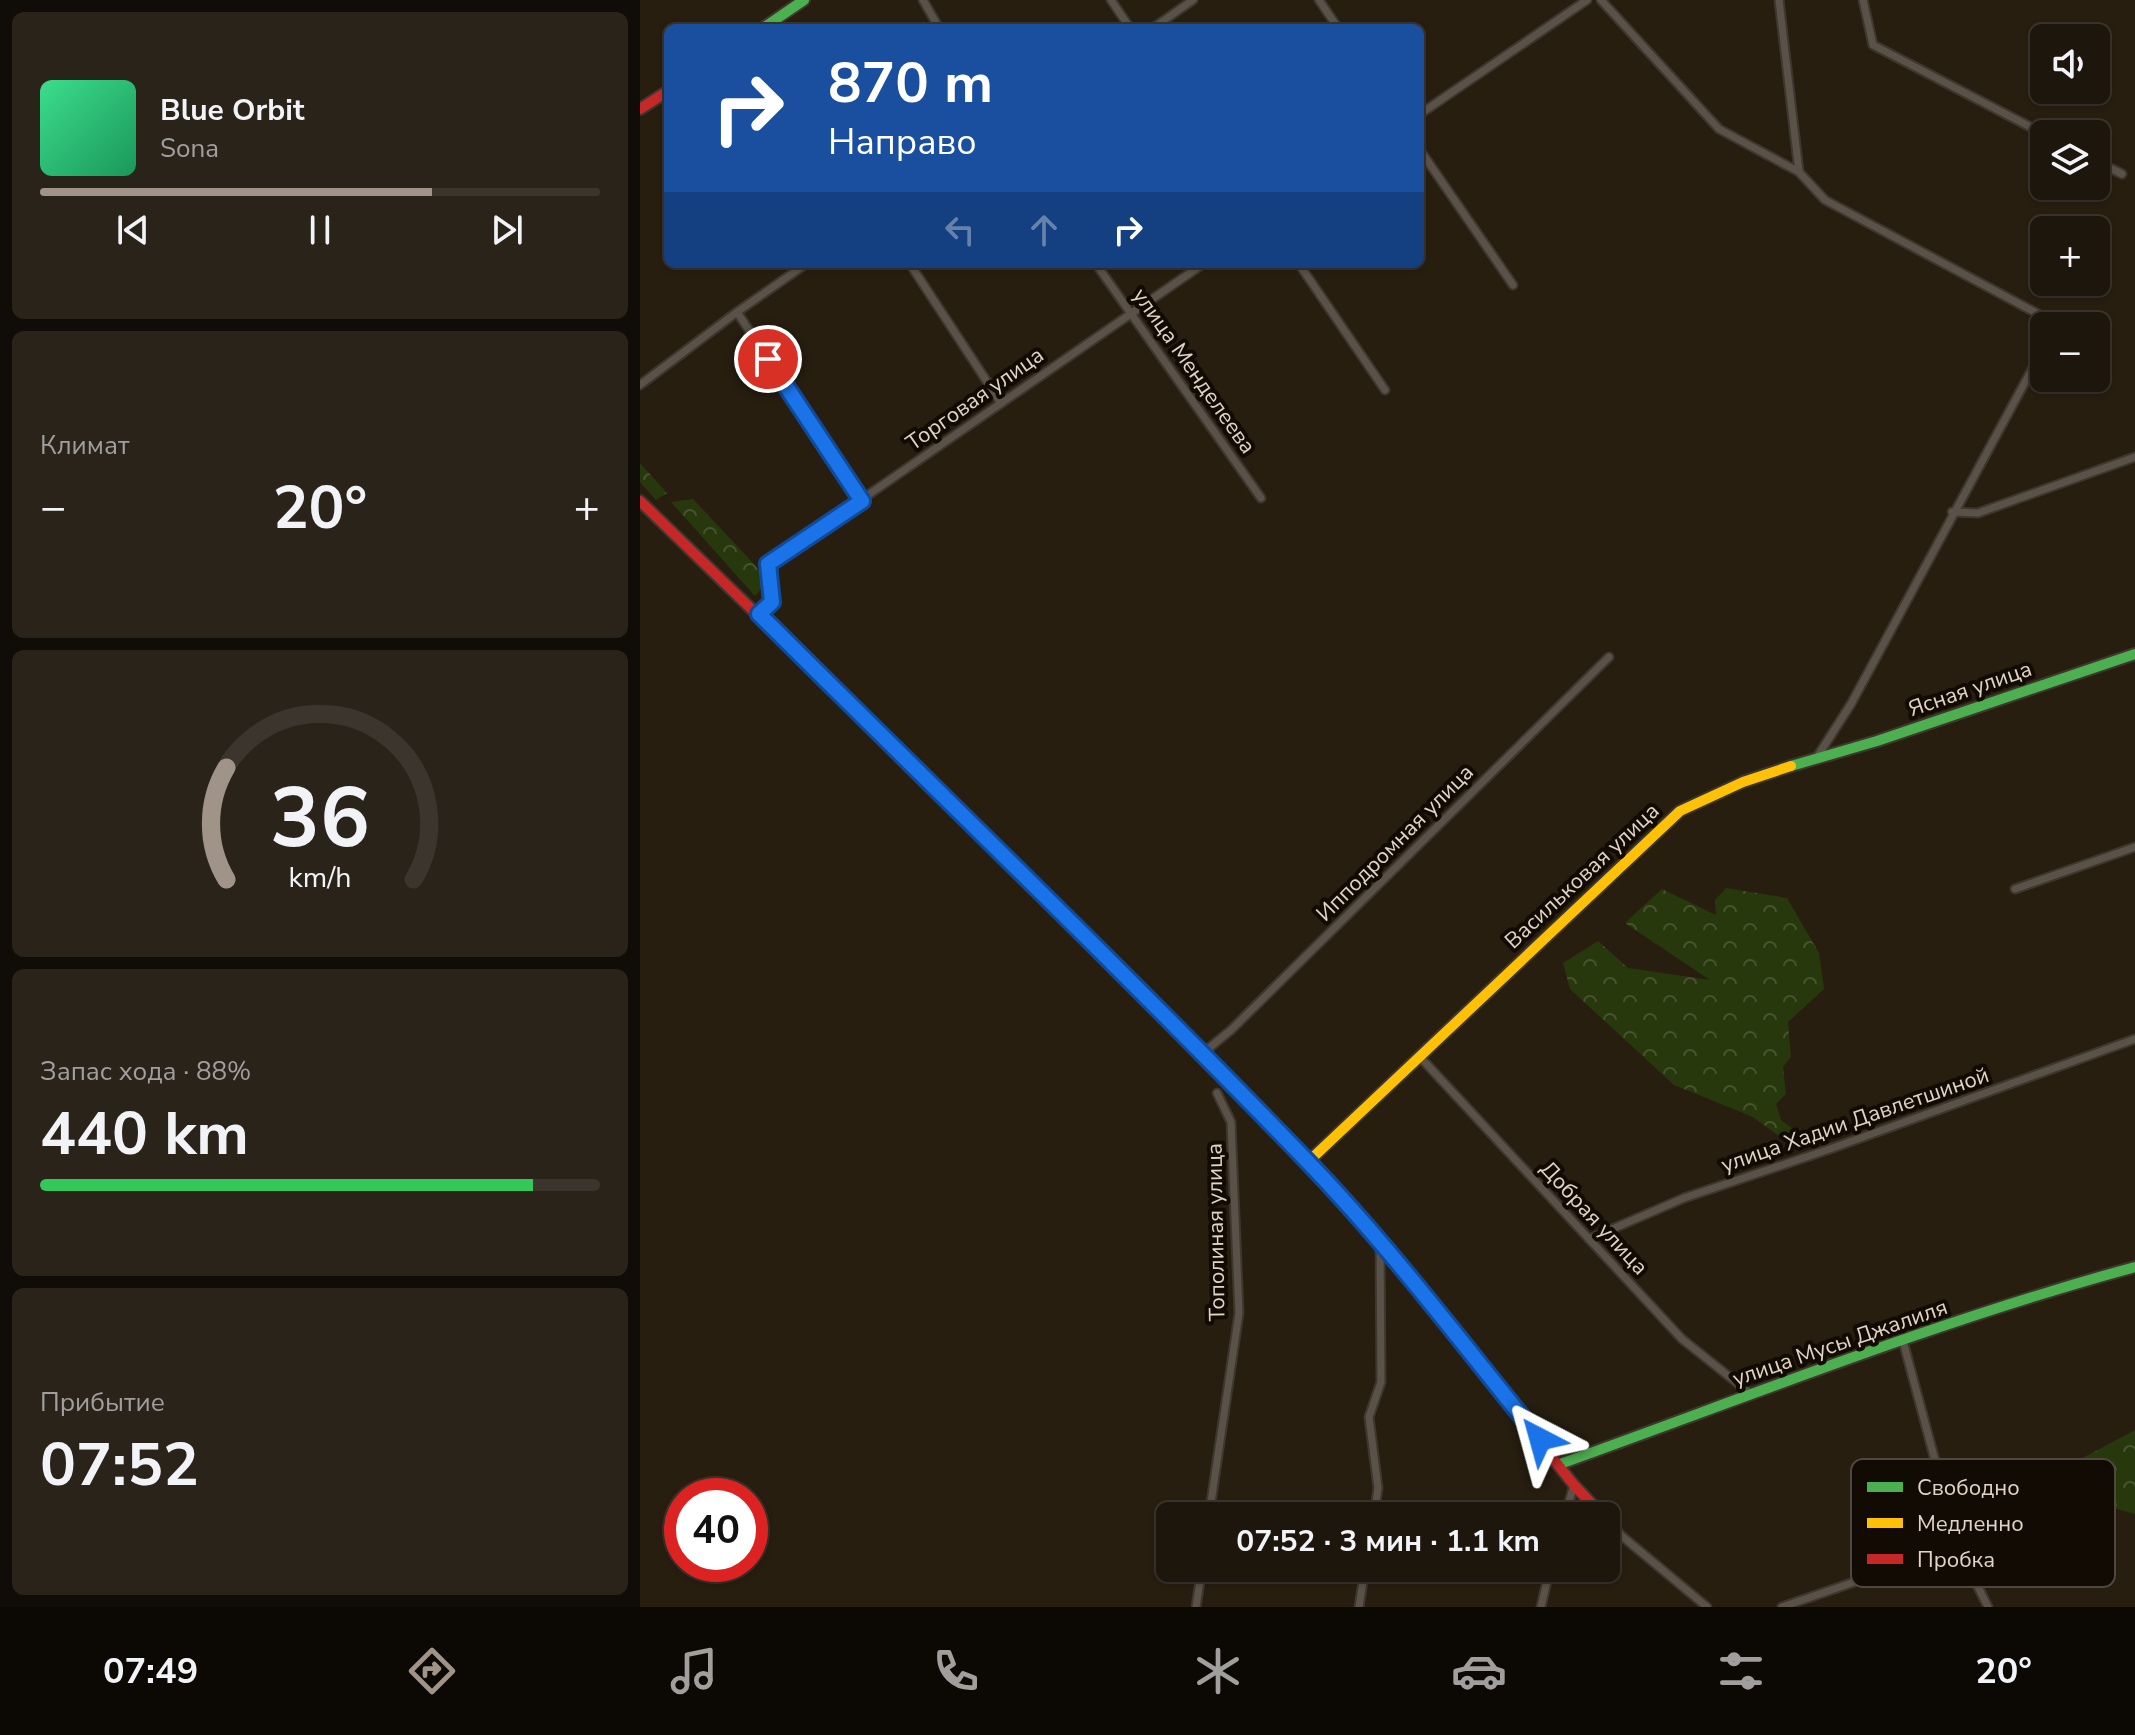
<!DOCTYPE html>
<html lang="ru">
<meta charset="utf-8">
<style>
body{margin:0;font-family:"Nunito Sans",sans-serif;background:#2a231a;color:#f1f3f6;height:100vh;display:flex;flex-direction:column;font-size:30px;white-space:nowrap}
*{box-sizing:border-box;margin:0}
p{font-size:26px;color:#a09f9d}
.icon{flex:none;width:44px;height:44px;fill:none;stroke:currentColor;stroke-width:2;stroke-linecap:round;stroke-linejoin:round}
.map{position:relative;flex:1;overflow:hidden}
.drawer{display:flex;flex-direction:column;gap:12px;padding:12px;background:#100c07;width:640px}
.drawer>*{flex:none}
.hud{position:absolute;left:24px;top:24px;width:760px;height:244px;border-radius:12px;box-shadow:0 2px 6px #0004,0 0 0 2px #3b352d;background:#1a4fa0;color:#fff;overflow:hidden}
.fabs{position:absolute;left:1390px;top:24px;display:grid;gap:16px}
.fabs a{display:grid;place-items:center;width:80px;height:80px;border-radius:12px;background:#1d160c;box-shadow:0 2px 6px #0004,0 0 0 2px #3b352d;font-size:40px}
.speed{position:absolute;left:24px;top:1478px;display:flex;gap:16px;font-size:40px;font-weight:700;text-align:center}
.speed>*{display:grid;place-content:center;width:104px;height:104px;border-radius:50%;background:#1d160c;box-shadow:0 2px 6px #0004,0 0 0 2px #3b352d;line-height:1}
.speed .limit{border:12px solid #d22;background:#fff;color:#111}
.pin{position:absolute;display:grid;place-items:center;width:68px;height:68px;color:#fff;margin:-34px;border:4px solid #fff;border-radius:50%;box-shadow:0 2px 8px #0007}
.me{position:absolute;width:88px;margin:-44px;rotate:321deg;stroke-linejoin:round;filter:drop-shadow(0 0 6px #0008)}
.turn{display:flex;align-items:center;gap:28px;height:168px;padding:0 32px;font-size:36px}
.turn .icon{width:104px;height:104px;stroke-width:2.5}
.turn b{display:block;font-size:56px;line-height:68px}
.lanes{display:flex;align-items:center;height:76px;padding:0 32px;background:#0003;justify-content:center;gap:40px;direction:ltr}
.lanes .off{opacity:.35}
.big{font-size:60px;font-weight:700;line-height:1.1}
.drawer .card{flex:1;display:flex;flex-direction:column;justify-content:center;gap:12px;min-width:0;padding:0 28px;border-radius:12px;background:#2a231a}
.drawer .dial{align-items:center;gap:0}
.dial svg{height:208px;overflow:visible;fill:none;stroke:#3b352d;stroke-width:7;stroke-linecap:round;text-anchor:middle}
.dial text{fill:#f1f3f6;stroke:none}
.song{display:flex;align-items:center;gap:24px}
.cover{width:96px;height:96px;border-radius:12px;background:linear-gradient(135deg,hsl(150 70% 55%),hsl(150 70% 35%))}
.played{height:8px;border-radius:4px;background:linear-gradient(90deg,#9f9487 70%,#3b352d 70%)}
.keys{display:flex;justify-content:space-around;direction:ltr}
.heat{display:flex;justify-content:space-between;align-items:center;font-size:44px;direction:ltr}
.charge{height:12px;border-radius:6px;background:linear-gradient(90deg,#34c759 88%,#3b352d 0)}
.trip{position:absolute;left:516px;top:1502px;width:464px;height:80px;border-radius:12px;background:#1d160c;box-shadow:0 2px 6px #0004,0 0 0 2px #3b352d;font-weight:700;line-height:80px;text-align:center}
.tabs{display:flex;height:128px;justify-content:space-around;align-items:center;background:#0c0905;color:#a09f9d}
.tabs .icon{width:56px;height:56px}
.tabs .selected{color:#9f9487}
.tabs b{font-size:36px;color:#f1f3f6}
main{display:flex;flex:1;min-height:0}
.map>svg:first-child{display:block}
.forest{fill:url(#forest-crowns)}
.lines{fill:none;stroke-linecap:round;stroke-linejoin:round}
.street-casing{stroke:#3e372e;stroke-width:11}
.fast-casing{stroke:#3e372e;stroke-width:14}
.slow-casing{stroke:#3e372e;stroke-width:14}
.jam-casing{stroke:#3e372e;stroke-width:14}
.street{stroke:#5a5248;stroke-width:7}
.fast{stroke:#4caf50;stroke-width:10}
.slow{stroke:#ffc107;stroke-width:10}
.jam{stroke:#c62828;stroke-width:10}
.route-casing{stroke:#114b97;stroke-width:20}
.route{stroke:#1a73e8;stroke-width:14}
.labels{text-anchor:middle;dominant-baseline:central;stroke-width:8;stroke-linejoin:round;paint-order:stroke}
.street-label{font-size:22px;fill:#e0d4c7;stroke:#120b03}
.key{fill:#120b03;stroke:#50473e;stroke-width:2}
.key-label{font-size:22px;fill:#e0d4c7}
</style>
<main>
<section class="drawer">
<div class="card">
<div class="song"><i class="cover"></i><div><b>Blue Orbit</b><p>Sona</p></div></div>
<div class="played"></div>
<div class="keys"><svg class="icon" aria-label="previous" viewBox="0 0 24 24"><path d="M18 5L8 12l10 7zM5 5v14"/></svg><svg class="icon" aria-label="pause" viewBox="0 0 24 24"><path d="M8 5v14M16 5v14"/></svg><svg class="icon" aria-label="next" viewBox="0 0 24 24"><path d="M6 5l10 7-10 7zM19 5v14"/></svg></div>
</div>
<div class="card"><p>Климат</p>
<div class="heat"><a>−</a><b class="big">20°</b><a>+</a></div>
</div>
<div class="card dial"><svg viewBox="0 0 100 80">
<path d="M14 69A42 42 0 1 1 86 69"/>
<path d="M14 69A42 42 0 0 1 14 26" stroke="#9f9487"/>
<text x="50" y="56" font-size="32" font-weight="700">36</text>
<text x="50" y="72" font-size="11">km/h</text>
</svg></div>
<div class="card"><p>Запас хода · 88%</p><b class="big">440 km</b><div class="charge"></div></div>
<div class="card"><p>Прибытие</p><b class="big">07:52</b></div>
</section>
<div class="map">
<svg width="1495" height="1607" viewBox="0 0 1495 1607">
<defs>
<pattern id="forest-crowns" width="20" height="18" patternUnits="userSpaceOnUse" patternTransform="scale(2)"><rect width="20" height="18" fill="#27380c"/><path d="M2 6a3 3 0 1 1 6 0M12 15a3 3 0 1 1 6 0" fill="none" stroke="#46542e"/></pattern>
</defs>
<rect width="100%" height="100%" fill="#271e10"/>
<path class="forest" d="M0,463L27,493L16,500L0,482Z
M53,499L129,580L115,596L31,502Z
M1086,888L1147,898L1179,953L1184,989L1148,1022L1151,1057L1143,1067L1146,1094L1136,1104L1141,1120L1153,1129L1143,1139L1113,1117L1034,1085L930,989L923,963L958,941L988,968L1070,980L985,923L1022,889L1076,915L1075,900Z
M1495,1430V1514L1392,1485Z"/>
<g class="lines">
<g class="street-casing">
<path id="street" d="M283,0L299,28
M471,0L490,28
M679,0L698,28
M961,0L1079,129L1159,172L1185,200L1417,324L1415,326
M1139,0L1159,172
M1223,0L1233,45L1404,134
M513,28L553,0
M780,114L947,0
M780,150L873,285
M1456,161L1482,174
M270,264L361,403
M456,264L621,498
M659,264L745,390
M97,312L222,501
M0,385L97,312L166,264
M1312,512L1338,513L1495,457
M119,614L132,602L128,564L563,264
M1177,757L1211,704L1404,347
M1375,889L1495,847
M563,1053L591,1030L969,657
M780,1057L1042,1339L1111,1394
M949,1239L1044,1198L1187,1150L1495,1039
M1263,1341L1318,1546L1348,1607
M569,1516L599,1313L591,1122L577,1093
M734,1516L738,1488L729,1417L741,1382L740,1242
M925,1516L934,1485
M966,1519L983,1537L1067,1607
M556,1607L562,1568
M719,1607L725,1568
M901,1607L910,1568
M1142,1607L1318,1546"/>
</g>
<g class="fast-casing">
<path id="fast" d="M123,28L164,0
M225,719L516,1006L678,1173
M1151,766L1237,741L1495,654
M920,1464C1110,1396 1300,1320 1495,1267"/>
</g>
<g class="slow-casing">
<path id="slow" d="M668,1162L1040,811L1103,782L1151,766"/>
</g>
<g class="jam-casing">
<path id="jam" d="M0,109L28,91
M0,501L225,719
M678,1173L740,1242L934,1485L963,1516"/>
</g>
<use href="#street" class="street"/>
<use href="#fast" class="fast"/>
<use href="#slow" class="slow"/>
<use href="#jam" class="jam"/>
</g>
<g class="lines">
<g class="route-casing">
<path id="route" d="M128,359L222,501L128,564L132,602L119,614C302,796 488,975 667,1161C751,1248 824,1346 900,1439"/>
</g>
<use href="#route" class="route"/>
</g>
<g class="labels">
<g class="street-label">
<text transform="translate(554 371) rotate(55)">улица Менделеева</text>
<text transform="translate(335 399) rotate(-35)">Торговая улица</text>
<text transform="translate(1330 689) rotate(-19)">Ясная улица</text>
<text transform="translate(755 843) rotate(-45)">Ипподромная улица</text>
<text transform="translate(942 876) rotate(-43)">Васильковая улица</text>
<text transform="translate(1215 1120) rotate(-19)">улица Хадии Давлетшиной</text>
<text transform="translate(954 1218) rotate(47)">Добрая улица</text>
<text transform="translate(576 1232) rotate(-91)">Тополиная улица</text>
<text transform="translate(1200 1343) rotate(-19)">улица Мусы Джалиля</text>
</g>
</g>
<rect x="1211" y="1459" width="264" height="128" rx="12" class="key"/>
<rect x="1227" y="1482" width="36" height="10" fill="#4caf50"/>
<rect x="1227" y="1518" width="36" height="10" fill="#ffc107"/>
<rect x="1227" y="1554" width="36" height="10" fill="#c62828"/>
<g class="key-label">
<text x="1277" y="1495">Свободно</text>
<text x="1277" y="1531">Медленно</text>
<text x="1277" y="1567">Пробка</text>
</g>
</svg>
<div class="fabs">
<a><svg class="icon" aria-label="sound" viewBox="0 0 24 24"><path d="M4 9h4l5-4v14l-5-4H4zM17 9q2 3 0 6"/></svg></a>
<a><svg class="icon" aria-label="layers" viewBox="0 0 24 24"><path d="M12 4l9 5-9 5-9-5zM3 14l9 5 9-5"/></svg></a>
<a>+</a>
<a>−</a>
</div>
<div class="speed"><div class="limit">40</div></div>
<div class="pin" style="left:128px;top:359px;background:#d93025"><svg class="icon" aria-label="arrive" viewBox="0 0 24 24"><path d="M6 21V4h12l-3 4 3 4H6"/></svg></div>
<svg class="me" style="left:900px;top:1439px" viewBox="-20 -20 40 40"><path d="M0-17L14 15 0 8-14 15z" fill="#1a73e8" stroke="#fff" stroke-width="4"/></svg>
<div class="trip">07:52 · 3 мин · 1.1 km</div>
<div class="hud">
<div class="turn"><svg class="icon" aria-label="right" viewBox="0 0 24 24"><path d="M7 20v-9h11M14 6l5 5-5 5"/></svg><div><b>870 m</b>Направо</div></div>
<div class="lanes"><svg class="icon off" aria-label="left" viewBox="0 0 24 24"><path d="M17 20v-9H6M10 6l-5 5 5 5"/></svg><svg class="icon off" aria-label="ahead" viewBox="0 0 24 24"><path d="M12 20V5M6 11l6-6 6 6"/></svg><svg class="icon" aria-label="right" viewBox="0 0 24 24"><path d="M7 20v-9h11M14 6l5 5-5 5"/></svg></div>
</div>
</div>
</main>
<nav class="tabs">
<b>07:49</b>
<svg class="icon selected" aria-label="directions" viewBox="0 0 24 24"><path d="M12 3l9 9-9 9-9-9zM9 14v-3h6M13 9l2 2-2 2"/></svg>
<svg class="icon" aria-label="music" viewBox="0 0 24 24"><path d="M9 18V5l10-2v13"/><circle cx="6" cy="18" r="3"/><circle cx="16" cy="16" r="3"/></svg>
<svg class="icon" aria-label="phone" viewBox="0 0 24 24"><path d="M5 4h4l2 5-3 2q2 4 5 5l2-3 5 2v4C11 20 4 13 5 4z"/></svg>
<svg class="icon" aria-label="climate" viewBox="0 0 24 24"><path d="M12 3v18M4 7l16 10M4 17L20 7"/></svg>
<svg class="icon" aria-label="car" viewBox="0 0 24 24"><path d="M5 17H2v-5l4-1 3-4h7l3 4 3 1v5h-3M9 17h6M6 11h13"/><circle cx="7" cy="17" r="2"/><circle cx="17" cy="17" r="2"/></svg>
<svg class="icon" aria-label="filters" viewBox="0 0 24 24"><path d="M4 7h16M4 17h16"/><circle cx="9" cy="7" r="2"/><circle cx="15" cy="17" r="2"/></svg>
<b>20°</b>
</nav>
